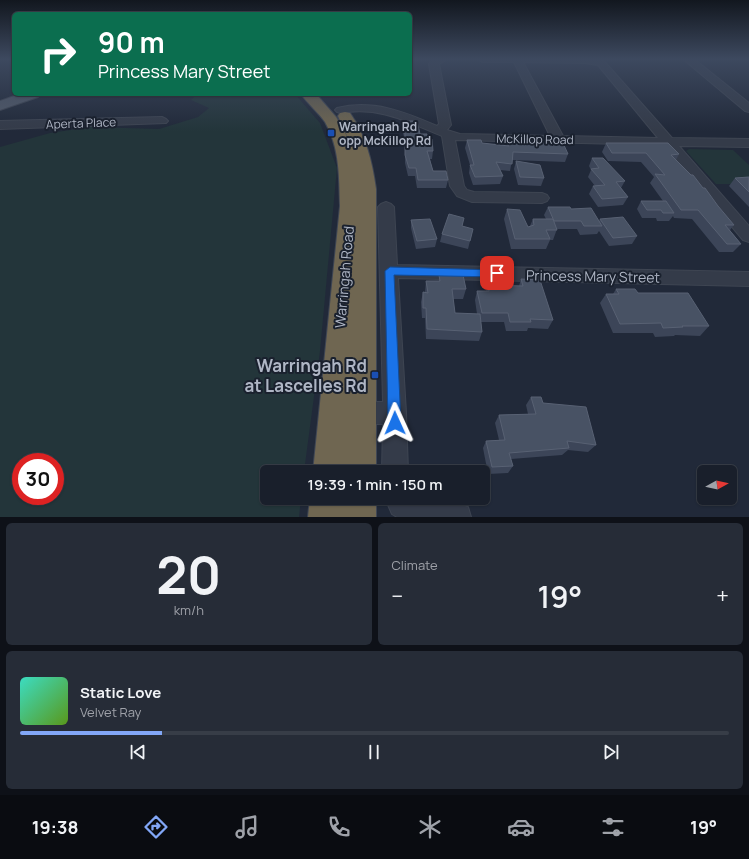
<!DOCTYPE html>
<meta charset="utf-8">
<style>
body{margin:0;font-family:Manrope,sans-serif;background:#262c37;color:#f1f3f6;height:100vh;display:flex;flex-direction:column;font-size:15px;white-space:nowrap}
*{box-sizing:border-box;margin:0}
p{font-size:13px;color:#9fa2a9}
.icon{flex:none;width:22px;height:22px;fill:none;stroke:currentColor;stroke-width:2;stroke-linecap:round;stroke-linejoin:round}
.map{position:relative;height:517px;overflow:hidden}
.side{display:flex;flex-direction:column;gap:6px;padding:6px;background:#0e1118;flex:1}
.side>*{flex:none}
.banner{position:absolute;left:12px;top:12px;width:400px;height:84px;border-radius:6px;box-shadow:0 1px 3px #0004,0 0 0 1px #373d47;background:#0b6e4f;color:#fff;overflow:hidden}
.needle{width:26px;rotate:82deg}
.fabs{position:absolute;left:697px;top:465px;display:grid;gap:8px}
.fabs a{display:grid;place-items:center;width:40px;height:40px;border-radius:6px;background:#191f2b;box-shadow:0 1px 3px #0004,0 0 0 1px #373d47;font-size:20px}
.speed{position:absolute;left:12px;top:453px;display:flex;gap:8px;font-size:20px;font-weight:700;text-align:center}
.speed>*{display:grid;place-content:center;width:52px;height:52px;border-radius:50%;background:#191f2b;box-shadow:0 1px 3px #0004,0 0 0 1px #373d47;line-height:1}
.speed .limit{border:6px solid #d22;background:#fff;color:#111}
.pin{position:absolute;display:grid;place-items:center;width:34px;height:34px;color:#fff;margin:-17px;border-radius:8px;box-shadow:0 2px 6px #0006}
.me{position:absolute;width:44px;margin:-22px;rotate:359deg;stroke-linejoin:round;filter:drop-shadow(0 0 3px #0008)}
.turn{display:flex;align-items:center;gap:14px;height:84px;padding:0 20px;font-size:18px}
.turn .icon{width:52px;height:52px;stroke-width:2.5}
.turn b{display:block;font-size:28px;line-height:34px}
.big{font-size:30px;font-weight:600;line-height:1.1}
.side .card{flex:1;display:flex;flex-direction:column;justify-content:center;gap:6px;min-width:0;padding:0 14px;border-radius:6px;background:#262c37}
.side .dial{align-items:center;gap:0}
.dial b{font-size:52px;line-height:1}
.song{display:flex;align-items:center;gap:12px}
.cover{width:48px;height:48px;border-radius:6px;background:linear-gradient(135deg,hsl(170 70% 55%),hsl(90 70% 35%))}
.played{height:4px;border-radius:2px;background:linear-gradient(90deg,#82a7f7 20%,#373d47 20%)}
.keys{display:flex;justify-content:space-around;direction:ltr}
.heat{display:flex;justify-content:space-between;align-items:center;font-size:22px;direction:ltr}
.side .tiles{flex:1;display:grid;gap:6px;grid-template-columns:1fr 1fr}
.card:last-child{grid-column:span 2}
.trip{position:absolute;left:260px;top:465px;width:230px;height:40px;border-radius:6px;background:#191f2b;box-shadow:0 1px 3px #0004,0 0 0 1px #373d47;font-weight:600;line-height:40px;text-align:center}
.menu{display:flex;height:64px;justify-content:space-around;align-items:center;background:#0a0c11;color:#9fa2a9}
.menu .icon{width:28px;height:28px}
.menu .selected{color:#82a7f7}
.menu b{font-size:18px;color:#f1f3f6}
.map>svg:first-child{display:block}
.green{fill:#23353a;fill-rule:evenodd}
.lines{fill:none;stroke-linecap:round;stroke-linejoin:round}
.minor-casing{stroke:#3e4552;stroke-width:2}
.major-casing{stroke:#3e4552;stroke-width:2}
.highway-casing{stroke:#3f4654;stroke-width:2}
.minor{fill:#343b49;fill-rule:evenodd}
.major{fill:#525a69;fill-rule:evenodd}
.highway{fill:#6f6651;fill-rule:evenodd}
.wall{fill:#3c4558}
.building{fill:#485264;stroke:#586173}
.route{fill:#1a73e8;stroke:#114b97}
.transit-dot{fill:#1a4fb4;stroke:#1a212e;stroke-width:1.5}
.labels{text-anchor:middle;dominant-baseline:central;stroke-width:4;stroke-linejoin:round;paint-order:stroke}
.far-street-label{font-size:12px;fill:#afb6c5;stroke:#1a212e}
.far-poi-label{font-size:12px;font-weight:bold;fill:#afb6c5;stroke:#1a212e;text-anchor:start}
.street-label{font-size:14px;fill:#afb6c5;stroke:#1a212e}
.near-poi-label{font-size:17px;font-weight:bold;fill:#afb6c5;stroke:#1a212e;text-anchor:end}
</style>
<div class="map">
<svg width="749" height="517" viewBox="0 0 749 517">
<rect width="100%" height="100%" fill="#212939"/>
<path class="green" d="M197,94H295L320,123L337,168L320,351L304,472H267V498H301L299,517H0V147L50,133L91,127L159,129L198,117L209,108L191,100ZM21,462H55V496H21Z
M689,149L733,150L749,165V184H716L686,151Z"/>
<g class="lines">
<g class="minor-casing">
<path id="minor" d="M432,59H448L439,64L451,125L447,130L460,134L550,136L514,62H482L477,59H594L604,61L672,138L749,139V147L679,146L749,226V242L743,240L664,145L455,140L464,186L467,190L474,192L542,193L547,195L549,198L547,201L542,203L472,202L457,196L450,186L442,136C407,122 380,106 341,113L337,112L335,110L337,108C373,99 405,112 437,126L439,124L429,64ZM523,62L585,63L598,65L658,138L563,136Z
M683,59H694L749,103V112L745,111Z
M162,117L166,119L168,121L166,123L0,129V121Z
M386,202L391,204L394,207L397,265L749,272V286L398,278L406,413L408,472H382L383,424H361L353,421L350,413L353,405L361,402H383L378,207L381,204Z
M385,498H415L434,502L458,504L468,507L471,517H397L392,514Z"/>
</g>
<g class="major-casing">
<path id="major" d="M20,94H40L38,97L0,110V101Z"/>
</g>
<g class="highway-casing">
<path id="highway" d="M301,94H316L336,117L348,138L338,116L340,113L345,112L350,113C366,136 372,161 376,189V472H313L340,206C339,177 340,148 325,122C318,112 308,104 301,94Z
M310,498H376V517H308Z"/>
</g>
<use href="#minor" class="minor"/>
<use href="#major" class="major"/>
<use href="#highway" class="highway"/>
</g>
<path class="wall" d="M402,121L420,134L428,139L433,151L432,159H430L433,171L448,180L446,188H417L415,176H408L405,163V141L402,129Z
M467,140L482,143L507,146L508,143L568,154L565,162L512,160L510,171L500,170L503,176L500,184L473,185L469,173L470,165L465,148Z
M606,143L679,154L676,160L734,225L730,230L741,244L733,252H719L692,219L674,218L673,216L669,221H657L656,218H642L637,209L641,201H663L650,183L654,177L641,162L608,161L602,152Z
M592,158L625,181L621,188L628,197L623,205L598,207L589,194L593,186H595L588,177L591,170L589,166Z
M516,161L544,178L541,186L518,185L514,169Z
M749,177V207L729,186L735,178Z
M548,207L571,209L599,221L600,219L637,236L632,244L609,246L599,231L597,234L580,235L577,229H557L553,240H550L546,249H511L504,219L507,209L528,227L530,226L533,219H546L544,215Z
M411,220L437,239L435,247L416,249L411,228Z
M463,227L473,229L468,249L440,242L442,234Z
M439,275L466,289L463,299H453L455,313L477,314L475,300L477,291H486L488,285L519,286L521,279L553,320L548,329L528,328L527,331H506L504,322H481L482,332L479,341L426,339L425,318H422L421,302L423,292H425L426,281H439Z
M616,289L638,293L709,326L700,336L675,335L674,336L655,337L653,333H613L600,303L606,294H613Z
M531,397L543,403L596,445L588,452L568,450L562,455L511,459L513,466L508,473L488,474L483,448L486,441L499,440L495,423L499,415L528,414L526,405Z"/>
<path class="building" d="M402,121H417L420,134H427L428,139H432L433,151H427L433,171H446L448,180H418L416,168H409L405,155V134Z
M467,140H481L482,143L509,146L508,143H563L568,154L513,152L512,164L496,162L503,176L475,177L470,165H474Z
M606,143H668L679,154L671,155L691,175H693L703,188H705L718,206L734,225H725L741,244H727L698,210H681L655,174L665,175L646,153H612Z
M592,158H603L625,181L616,182L628,197L602,199L593,186L605,185L591,169L599,168Z
M516,161L540,165L544,178L520,177Z
M749,177V192L735,178Z
M641,201H666L674,213H663L661,210H647Z
M548,207H570L571,209L591,208L602,226H584L581,221H554Z
M507,209L520,210L528,227L534,225L533,219H553L557,230H546L550,239H515Z
M449,214L464,218L462,226L473,229L470,241L442,234Z
M623,217L637,236L613,238L600,219Z
M430,219L437,239L417,241L411,220Z
M439,275H463L466,289H452L455,313L480,314L482,332L427,329L426,308H423V292L428,293L426,281H440Z
M521,279L540,280L553,320L530,319L531,322H510L508,313H482L477,291H489L488,285L523,286Z
M616,289H635L638,293H688L709,326H682L683,327L663,328L661,323L620,324L606,294H619Z
M531,397H541L543,403L586,407L596,445L567,441L569,448L509,453L513,466L492,467L486,441L505,440L499,415L536,414Z"/>
<linearGradient id="sky" x2="0" y2="1"><stop stop-color="#12171f"/><stop offset="0.45" stop-color="#3d495f"/><stop offset="1" stop-color="#3d495f" stop-opacity="0"/></linearGradient>
<rect width="749" height="131" fill="url(#sky)"/>
<path class="route" d="M390,267L497,270L502,273L497,277L394,275L401,423L399,427L395,429L390,427L388,423L385,271Z"/>
<g class="transit-dot">
<rect x="327" y="129" width="8" height="8" rx="2"/>
<rect x="371" y="371" width="8" height="8" rx="2"/>
</g>
<g class="labels">
<g class="far-street-label">
<text transform="translate(81 123) rotate(-2)">Aperta Place</text>
<text transform="translate(535 139) rotate(1)">McKillop Road</text>
</g>
<g class="far-poi-label">
<text x="339" y="126">Warringah Rd<tspan x="339" dy="14">opp McKillop Rd</tspan></text>
</g>
<g class="street-label">
<text transform="translate(593 276) rotate(1)">Princess Mary Street</text>
<text transform="translate(344 277) rotate(-85)">Warringah Road</text>
</g>
<g class="near-poi-label">
<text x="367" y="365">Warringah Rd<tspan x="367" dy="20">at Lascelles Rd</tspan></text>
</g>
</g>
</svg>
<div class="fabs">
<a><svg class="needle" viewBox="-14 -14 28 28"><path d="M0-13l5 13h-10z" fill="#e53935"/><path d="M0 13l5-13h-10z" fill="#9fa2a9"/></svg></a>
</div>
<div class="speed"><div class="limit">30</div></div>
<div class="pin" style="left:497px;top:273px;background:#d93025"><svg class="icon" aria-label="arrive" viewBox="0 0 24 24"><path d="M6 21V4h12l-3 4 3 4H6"/></svg></div>
<svg class="me" style="left:395px;top:423px" viewBox="-20 -20 40 40"><path d="M0-17L14 15 0 8-14 15z" fill="#1a73e8" stroke="#fff" stroke-width="4"/></svg>
<div class="trip">19:39 · 1 min · 150 m</div>
<div class="banner">
<div class="turn"><svg class="icon" aria-label="right" viewBox="0 0 24 24"><path d="M7 20v-9h11M14 6l5 5-5 5"/></svg><div><b>90 m</b>Princess Mary Street</div></div>
</div>
</div>
<section class="side">
<div class="tiles">
<div class="card dial"><b>20</b><p>km/h</p></div>
<div class="card"><p>Climate</p>
<div class="heat"><a>−</a><b class="big">19°</b><a>+</a></div>
</div>
<div class="card">
<div class="song"><i class="cover"></i><div><b>Static Love</b><p>Velvet Ray</p></div></div>
<div class="played"></div>
<div class="keys"><svg class="icon" aria-label="previous" viewBox="0 0 24 24"><path d="M18 5L8 12l10 7zM5 5v14"/></svg><svg class="icon" aria-label="pause" viewBox="0 0 24 24"><path d="M8 5v14M16 5v14"/></svg><svg class="icon" aria-label="next" viewBox="0 0 24 24"><path d="M6 5l10 7-10 7zM19 5v14"/></svg></div>
</div>
</div>
</section>
<nav class="menu">
<b>19:38</b>
<svg class="icon selected" aria-label="directions" viewBox="0 0 24 24"><path d="M12 3l9 9-9 9-9-9zM9 14v-3h6M13 9l2 2-2 2"/></svg>
<svg class="icon" aria-label="music" viewBox="0 0 24 24"><path d="M9 18V5l10-2v13"/><circle cx="6" cy="18" r="3"/><circle cx="16" cy="16" r="3"/></svg>
<svg class="icon" aria-label="phone" viewBox="0 0 24 24"><path d="M5 4h4l2 5-3 2q2 4 5 5l2-3 5 2v4C11 20 4 13 5 4z"/></svg>
<svg class="icon" aria-label="climate" viewBox="0 0 24 24"><path d="M12 3v18M4 7l16 10M4 17L20 7"/></svg>
<svg class="icon" aria-label="car" viewBox="0 0 24 24"><path d="M5 17H2v-5l4-1 3-4h7l3 4 3 1v5h-3M9 17h6M6 11h13"/><circle cx="7" cy="17" r="2"/><circle cx="17" cy="17" r="2"/></svg>
<svg class="icon" aria-label="filters" viewBox="0 0 24 24"><path d="M4 7h16M4 17h16"/><circle cx="9" cy="7" r="2"/><circle cx="15" cy="17" r="2"/></svg>
<b>19°</b>
</nav>
